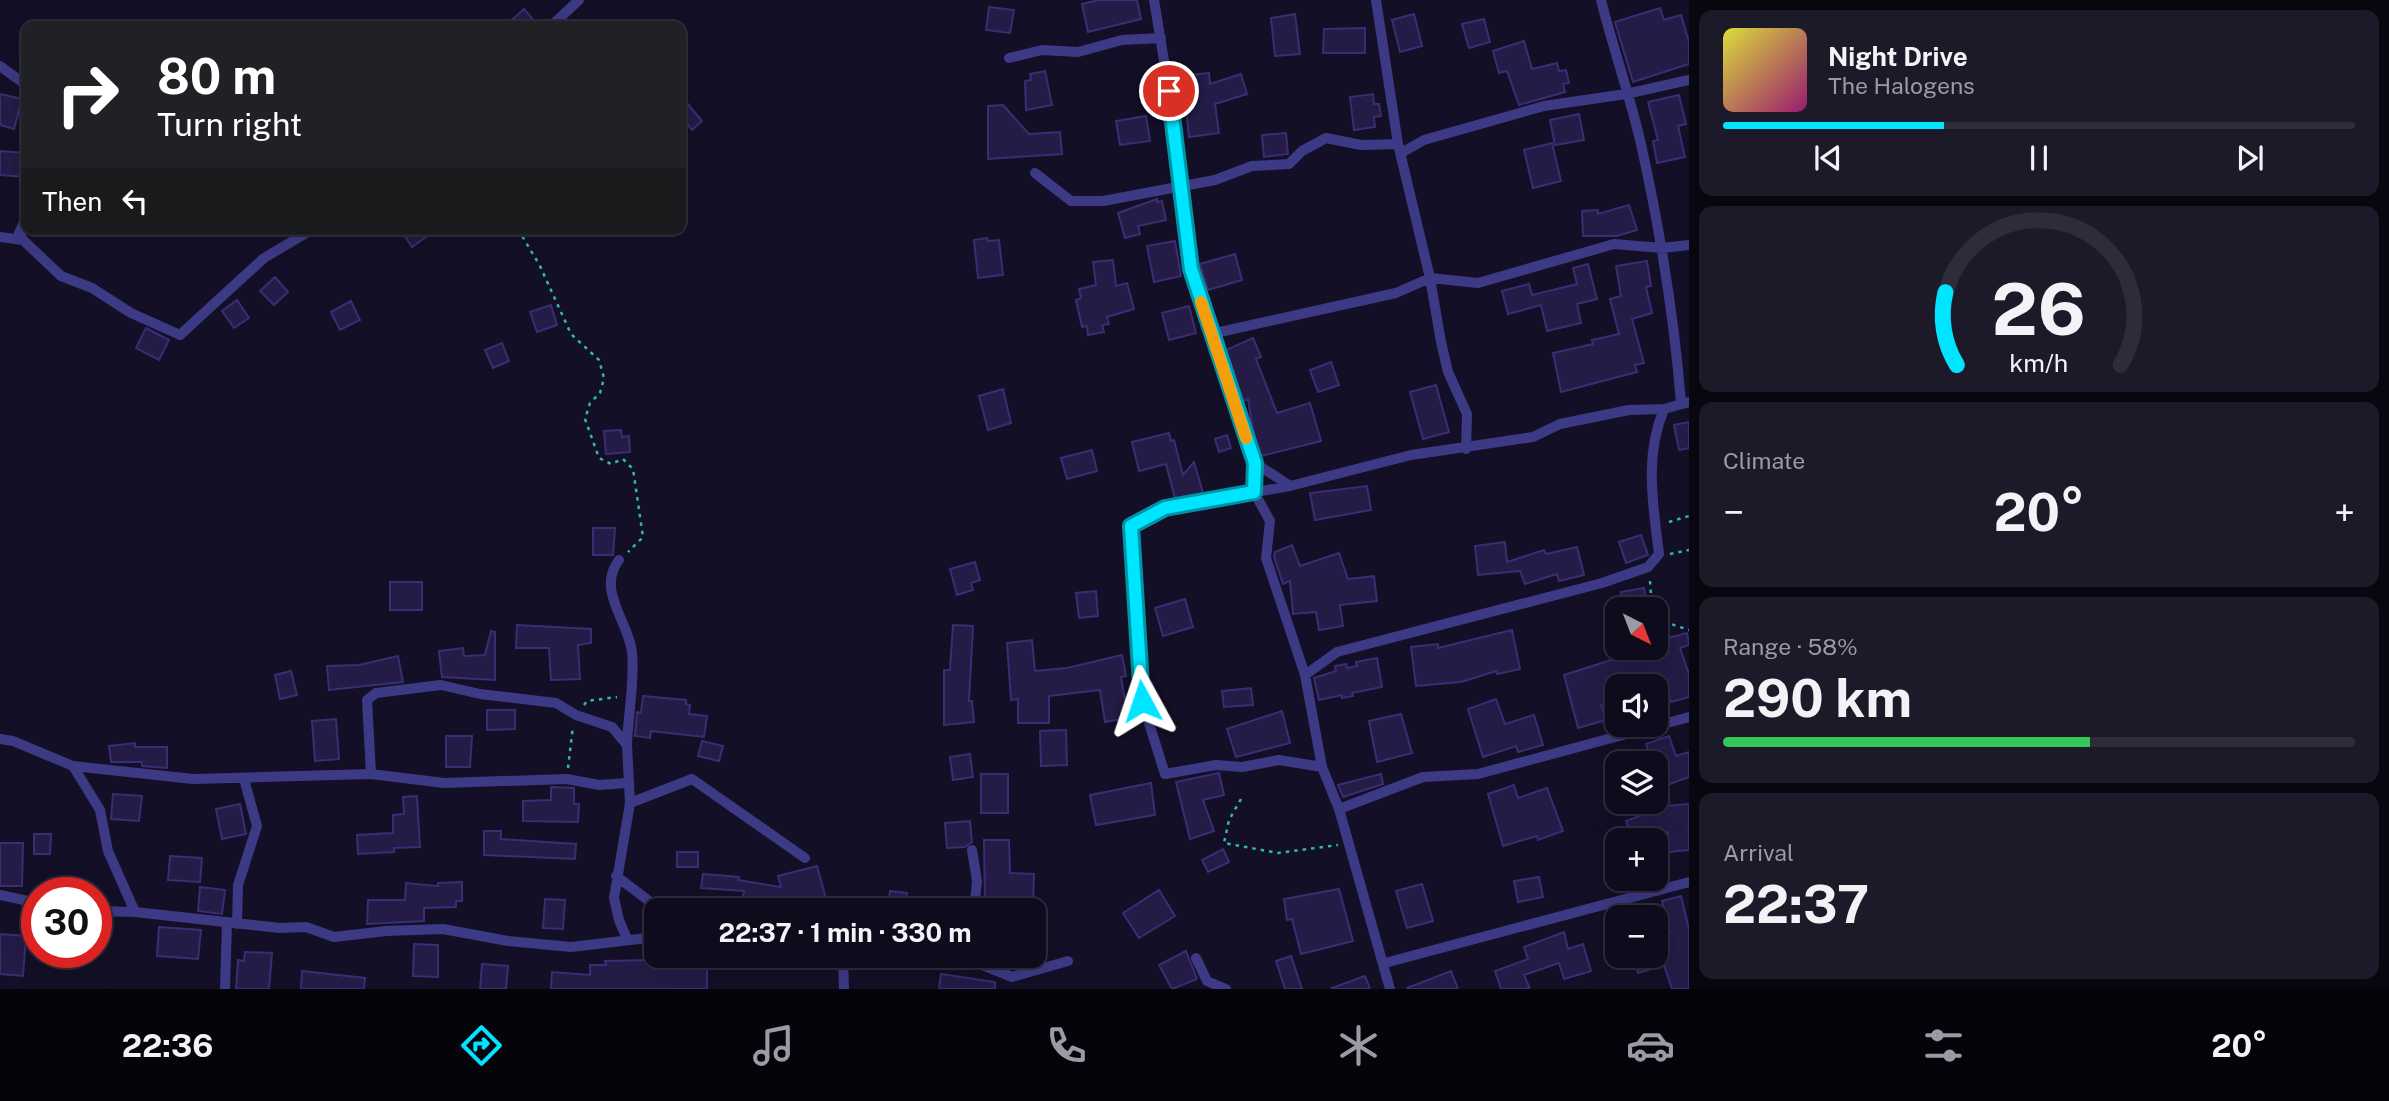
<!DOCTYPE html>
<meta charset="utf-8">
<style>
body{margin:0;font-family:"Public Sans",sans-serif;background:#1c1929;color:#f1f3f6;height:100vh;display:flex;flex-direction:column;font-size:26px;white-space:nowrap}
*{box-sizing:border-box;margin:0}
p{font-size:23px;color:#9b9ba3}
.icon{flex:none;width:38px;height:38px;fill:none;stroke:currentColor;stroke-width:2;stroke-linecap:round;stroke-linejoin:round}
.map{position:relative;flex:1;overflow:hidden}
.drawer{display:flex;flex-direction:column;gap:10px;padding:10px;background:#08060f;width:700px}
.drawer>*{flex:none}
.top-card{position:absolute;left:21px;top:21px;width:665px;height:214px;border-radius:14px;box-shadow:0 7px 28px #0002,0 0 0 2px #2e2b3b;background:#202124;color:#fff;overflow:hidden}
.needle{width:46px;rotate:138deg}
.controls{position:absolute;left:1605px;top:597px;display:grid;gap:14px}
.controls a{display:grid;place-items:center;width:63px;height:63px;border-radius:14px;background:#0e0b1c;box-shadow:0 7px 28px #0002,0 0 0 2px #2e2b3b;font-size:35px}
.speed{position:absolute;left:21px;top:877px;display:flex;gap:14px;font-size:35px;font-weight:700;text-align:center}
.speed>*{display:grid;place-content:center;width:91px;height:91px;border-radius:50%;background:#0e0b1c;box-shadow:0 7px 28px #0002,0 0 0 2px #2e2b3b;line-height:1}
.speed .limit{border:10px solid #d22;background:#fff;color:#111}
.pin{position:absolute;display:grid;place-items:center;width:60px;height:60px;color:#fff;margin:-30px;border:4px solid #fff;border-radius:50%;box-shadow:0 2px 7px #0007}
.me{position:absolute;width:77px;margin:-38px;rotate:355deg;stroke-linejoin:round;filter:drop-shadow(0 0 5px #0008)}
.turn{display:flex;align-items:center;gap:24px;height:147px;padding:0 21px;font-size:32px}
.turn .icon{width:91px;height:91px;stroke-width:2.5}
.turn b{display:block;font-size:49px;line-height:60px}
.then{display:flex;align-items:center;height:66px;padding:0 21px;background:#0003;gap:14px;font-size:26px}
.big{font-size:52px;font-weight:700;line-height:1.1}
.drawer .card{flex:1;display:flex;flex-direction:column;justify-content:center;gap:10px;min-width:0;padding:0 24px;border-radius:14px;background:#1c1929}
.drawer .dial{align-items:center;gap:0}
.dial svg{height:182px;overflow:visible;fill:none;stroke:#2e2b3b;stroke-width:7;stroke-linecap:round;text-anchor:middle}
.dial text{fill:#f1f3f6;stroke:none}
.song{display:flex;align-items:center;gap:21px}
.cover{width:84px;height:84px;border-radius:10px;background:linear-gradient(135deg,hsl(60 70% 55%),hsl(320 70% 35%))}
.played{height:7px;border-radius:4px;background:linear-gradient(90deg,#00e5ff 35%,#2e2b3b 35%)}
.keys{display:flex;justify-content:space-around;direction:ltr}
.heat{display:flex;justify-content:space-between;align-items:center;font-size:38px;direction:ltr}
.charge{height:10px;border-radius:5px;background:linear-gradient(90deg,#34c759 58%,#2e2b3b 0)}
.trip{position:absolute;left:644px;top:898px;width:402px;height:70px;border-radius:14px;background:#0e0b1c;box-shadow:0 7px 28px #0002,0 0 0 2px #2e2b3b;font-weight:700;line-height:70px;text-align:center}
.dock{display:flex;height:112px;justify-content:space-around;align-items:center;background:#06040b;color:#9b9ba3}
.dock .icon{width:49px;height:49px}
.dock .active{color:#00e5ff}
.dock b{font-size:32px;color:#f1f3f6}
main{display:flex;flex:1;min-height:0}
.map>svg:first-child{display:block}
.building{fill:#241b47;stroke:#3b2d73;stroke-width:2}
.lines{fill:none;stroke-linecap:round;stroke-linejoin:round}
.path{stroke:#2fb8b0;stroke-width:2.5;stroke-dasharray:3.5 5;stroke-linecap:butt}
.minor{stroke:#3d3a85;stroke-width:10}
.route-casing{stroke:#0095a6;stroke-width:18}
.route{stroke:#00e5ff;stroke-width:12}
.slow{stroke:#f59e0b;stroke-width:12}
</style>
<main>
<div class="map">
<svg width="1689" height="989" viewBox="0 0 1689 989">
<rect width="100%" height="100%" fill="#130f26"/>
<path class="building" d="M1099,0H1137L1141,19L1088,32L1082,4Z
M989,7L1014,10L1010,33L986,30Z
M1660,8L1664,20L1681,15L1689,42V64L1633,82L1615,22Z
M524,9L539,26H505Z
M1295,14L1300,54L1275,56L1271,18Z
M1414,14L1422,46L1400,52L1392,20Z
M1484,19L1490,42L1469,48L1462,24Z
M1365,28V53H1323L1324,29Z
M1524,41L1532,69L1557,63L1559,71L1566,70L1569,83L1563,84L1565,92L1519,105L1507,71L1499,73L1493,51Z
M1045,71L1052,105L1026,110L1025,81L1031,80L1030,74Z
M1209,73L1210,84L1241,74L1247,94L1215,104L1219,133L1189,137L1185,98L1179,99L1177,76Z
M0,94L22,99L14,129L0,125Z
M1373,94L1374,104H1379L1381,116L1374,117L1375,127L1354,130L1350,97Z
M1679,95L1686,124L1678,126L1685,157L1657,163L1653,141L1658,140L1648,102Z
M681,96L702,121L692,130L681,116Z
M1003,105L1029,134L1060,132L1062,154L988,159V106Z
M1579,114L1584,140L1555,145L1550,120Z
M1146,116L1150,141L1120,145L1116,121Z
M1286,133L1288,154L1264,157L1262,135Z
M1552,143L1561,181L1533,188L1524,150Z
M0,151L26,153V177L0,175Z
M1157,199V202L1162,201L1166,220L1138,226L1140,234L1125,238L1118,213Z
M1629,205L1637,230L1617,236H1583L1582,211L1598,210V214Z
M400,229H437L412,247Z
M987,238L988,241L999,240L1003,275L978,278L974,240Z
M1175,241L1181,276L1154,282L1147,246Z
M1235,254L1242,280L1208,290L1200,264Z
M1113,260L1116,286L1127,283L1134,309L1107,317L1109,324L1102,325L1104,332L1088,335L1087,326L1082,327L1076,300L1081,298L1079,289L1096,285L1093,262Z
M1647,261L1651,286L1646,287L1652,313L1632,319L1644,363L1635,365L1637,372L1561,392L1553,353L1593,344L1592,340L1619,334L1610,299L1621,296L1616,266Z
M1588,264L1597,299L1577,304L1581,323L1547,331L1541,305L1508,314L1502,291L1529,284L1532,295L1577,284L1573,268Z
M275,277L288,292L274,305L260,291Z
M237,300L249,318L234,328L222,311Z
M351,301L360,320L340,330L331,312Z
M551,305L557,325L537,332L530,312Z
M1189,306L1196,333L1169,340L1162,313Z
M146,328L169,340L159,360L136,348Z
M1253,338L1261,357L1256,359L1277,413L1310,403L1321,441L1261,456L1253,431L1248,399L1243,401L1226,350Z
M502,343L509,361L493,368L485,350Z
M1331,362L1339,385L1318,392L1310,370Z
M1436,385L1449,432L1423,439L1410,392Z
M1003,389L1011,423L988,430L979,396Z
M1689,422V448L1679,450L1674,425Z
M621,430L622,437L629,436L630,452L606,454L604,431Z
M1169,433L1171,441L1174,440L1183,475L1194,462L1203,493L1175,498L1166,464L1139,471L1132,442Z
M1227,435L1231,448L1219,452L1215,439Z
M1092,450L1097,471L1067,479L1061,458Z
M1367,486L1371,510L1315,520L1310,493Z
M593,528H615L613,555H593Z
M1641,535L1648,555L1626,563L1619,542Z
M1505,542L1507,562L1544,550L1546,554L1577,547L1584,575L1559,581L1557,574L1525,584L1520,571L1478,575L1475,546Z
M1292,545L1300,566L1339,553L1348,579L1374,576L1377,601L1340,605L1343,626L1319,630L1316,612L1293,614L1290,581L1283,584L1274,557L1275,552Z
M975,562L980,580L971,583L973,590L957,595L950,569Z
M390,582H422V610H390Z
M1644,588L1648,609H1624L1621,592Z
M1096,591L1098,616L1079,618L1076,593Z
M1185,599L1193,627L1163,636L1155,608Z
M517,625L591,629V643L578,645L580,679L551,680L549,648H516Z
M953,625L973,626L969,701H972L974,722L944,725V670H950Z
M1512,630L1520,669L1497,674L1496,671L1461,682L1416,686L1411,647L1438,644V648Z
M491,631L495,632V680L442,677L439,651L463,648L464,656L485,655Z
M1687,633L1689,645L1680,648L1689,674V697L1671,702L1666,686H1617V701L1601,705L1606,720L1578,728L1564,675L1627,655L1625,649L1656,648V641Z
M1032,640L1035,671L1067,668L1122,655L1126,676L1121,677L1128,718L1105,722L1100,690L1049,696V723H1018V699L1011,700L1007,643Z
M398,656L403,682L329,690L327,666L359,665Z
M1377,658L1382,687L1352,693L1353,696L1342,698V695L1319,700L1314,678L1336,671L1335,666L1346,664L1347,668L1357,666L1356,662Z
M291,671L297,695L280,699L275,675Z
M1251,688L1253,705L1224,707L1222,691Z
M643,696L686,700V704L690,705L689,714L707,716L704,737L651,731L650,738L635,736L637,712L641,713Z
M1496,699L1505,724L1534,715L1543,745L1518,752L1516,746L1483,757L1468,709Z
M487,710H515V729L487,730Z
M1282,711L1290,743L1236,757L1227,729Z
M1401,714L1412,753L1377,762L1369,721Z
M336,719L339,759L315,761L312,721Z
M1066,730L1067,765L1041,766L1040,731Z
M446,736H472L470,767H446Z
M1669,736L1676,756L1689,752V777L1662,787L1646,744Z
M702,741L723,746L719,761L698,756Z
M135,743V747H167V768L142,766V762H111L109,746Z
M970,754L973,777L953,780L950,757Z
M1219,773L1224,795L1203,800L1214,831L1190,839L1176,782Z
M981,774H1008V813H981Z
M1381,774L1383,784L1343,797L1338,785Z
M1151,783L1155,815L1096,825L1090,795Z
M1514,785L1518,798L1547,788L1563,831L1538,840L1537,836L1503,846L1488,794Z
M551,787L574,788V804H579L578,822L523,821V801L551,800Z
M113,794L142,796L139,821L111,819Z
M417,796L420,847L394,848V852L358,854L357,835L393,833V815L404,814L403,797Z
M240,804L246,834L222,839L216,809Z
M1689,804V850L1669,852L1668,832L1644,840H1633L1626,821L1665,806Z
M970,821L972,842L965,847L947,848L945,823Z
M484,831H501V839L576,844L575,859L484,855Z
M34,834H51L50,854H34Z
M984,840H1009L1010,873L1034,874L1033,906L985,905Z
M0,843H23L22,886H0Z
M1223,849L1229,862L1208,872L1202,860Z
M677,852H698V867H677Z
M170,856L202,858L200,882L168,880Z
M817,866L829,910H741L744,891L701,888L703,874L739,877L738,880L781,887L778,876Z
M1539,877L1543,897L1518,902L1514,881Z
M462,882V901H456V907L424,908V921L367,924L368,900H405L406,883L438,886V883Z
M1422,884L1433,921L1407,928L1396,891Z
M200,887L225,890L222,914L198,911Z
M1339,889L1353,941L1301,954L1292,919L1287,920L1284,899Z
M1159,890L1175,916L1139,938L1123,913Z
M890,891L907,893L905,910H888Z
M1681,896L1689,929V989H1672L1664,965L1638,973L1633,956H1656V940L1666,937L1665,933L1670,932L1662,901Z
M545,899L565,900L563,929L543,928Z
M159,927L201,930L198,959L157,956Z
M1564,932L1568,949L1583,944L1591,971L1564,979L1559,963L1524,975L1530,989H1501L1495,971L1528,959L1524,947Z
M0,934L26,936L23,976L0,974Z
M414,944L438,945V977L413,976Z
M1186,951L1197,979L1172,989L1159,965Z
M245,952L272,953L269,989H236L238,960L244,961Z
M1005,956H1030V964L1012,969L1005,966Z
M1291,956L1302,989H1285L1276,961Z
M650,960V966L707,967V989H551L552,972L590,975V965H606L605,961Z
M482,964L508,966L506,989H480Z
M302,971L365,978L364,989H301Z
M1451,971L1458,989H1407V988Z
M941,974L995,982V989H939Z
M1365,976L1370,989H1333L1332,988Z"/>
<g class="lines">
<path class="path" d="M518,229L540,266L571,334L599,360L604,378L600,393L590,403L585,419L599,458L611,464L623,459L633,469L643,537L628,552
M1669,522L1689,516
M1670,554L1689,550
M1650,581L1652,609
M1656,619L1689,630
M584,705L587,701L617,697
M568,768L573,726
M1241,799L1229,820L1224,843L1278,853L1338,845"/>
<path class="minor" d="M1154,0L1169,91L1191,269L1255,463L1254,492L1270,521L1266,558L1305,675L1322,767L1339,809L1390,989
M1376,0L1398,144L1430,278L1441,342L1448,372L1467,414L1466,449
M1601,0C1613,48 1630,96 1641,144C1660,230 1674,315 1681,403
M551,26L579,0
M1009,58L1042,50L1078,52L1122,40L1161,38
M0,66L26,85
M1401,153L1424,140L1544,106L1626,94L1689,80
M1035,173L1071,201H1103L1215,180L1252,166L1289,164L1302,151L1326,138L1361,145L1398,144
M26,218L19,233L23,240L61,276L92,288L131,313L180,335L264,258L313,229
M0,237L23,240
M1211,334L1396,293L1430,278L1478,283L1614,244L1662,248L1689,245
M1255,463L1290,486
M619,560C596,590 628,620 632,652C635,682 628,714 627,745
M1305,675L1337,652L1602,583L1648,567L1659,554C1653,504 1644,457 1664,409
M0,739L13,741L73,766L193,779L371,774L444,783L567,779L599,785L627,783
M73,766L100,810L108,851L135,912
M1322,767L1279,760L1242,767L1216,765L1165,774L1142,701L1131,526L1165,508L1290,486L1411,455L1533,437L1560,424L1629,410L1664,409L1689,402
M371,774L367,700L376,693L441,685L480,694L556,703L576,715L612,727L627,745L630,803L614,898L619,920L627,939
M630,803L692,779L805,858
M1339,809L1423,777L1478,774L1689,717
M972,850L977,881L974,910
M616,876L661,910
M0,895L37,903
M96,911L135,912L280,928L306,927L334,937L386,931L443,929L508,941L571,947L656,937
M237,924L238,885L257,826L244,779
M832,956L970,960L1012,977L1068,961
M843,957L844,989
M1196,958L1207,981L1226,989
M1385,963L1689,882
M225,989L227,922"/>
</g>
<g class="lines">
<g class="route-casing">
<path id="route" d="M1142,701L1131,526L1165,508L1254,492L1255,463L1191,269L1169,91"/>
</g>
<use href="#route" class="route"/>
<path class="slow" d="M1201,302L1246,438"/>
</g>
</svg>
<div class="controls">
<a><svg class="needle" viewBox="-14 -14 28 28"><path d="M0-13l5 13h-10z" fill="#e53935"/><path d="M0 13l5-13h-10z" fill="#9b9ba3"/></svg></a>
<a><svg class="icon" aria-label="sound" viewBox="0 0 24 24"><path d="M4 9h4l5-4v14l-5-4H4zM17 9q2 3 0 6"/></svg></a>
<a><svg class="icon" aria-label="layers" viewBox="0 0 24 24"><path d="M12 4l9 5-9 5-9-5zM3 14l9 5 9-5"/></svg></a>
<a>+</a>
<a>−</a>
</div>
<div class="speed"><div class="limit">30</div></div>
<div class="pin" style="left:1169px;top:91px;background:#d93025"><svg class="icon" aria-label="arrive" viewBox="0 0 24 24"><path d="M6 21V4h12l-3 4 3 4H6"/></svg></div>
<svg class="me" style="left:1142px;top:701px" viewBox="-20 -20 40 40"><path d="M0-17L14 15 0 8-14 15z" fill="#00e5ff" stroke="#fff" stroke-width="4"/></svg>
<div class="trip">22:37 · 1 min · 330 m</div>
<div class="top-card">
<div class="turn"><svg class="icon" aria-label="right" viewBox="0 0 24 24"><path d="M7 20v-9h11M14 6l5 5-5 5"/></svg><div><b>80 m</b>Turn right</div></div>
<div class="then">Then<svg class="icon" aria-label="left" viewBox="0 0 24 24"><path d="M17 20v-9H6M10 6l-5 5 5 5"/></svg></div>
</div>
</div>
<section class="drawer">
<div class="card">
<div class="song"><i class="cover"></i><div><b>Night Drive</b><p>The Halogens</p></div></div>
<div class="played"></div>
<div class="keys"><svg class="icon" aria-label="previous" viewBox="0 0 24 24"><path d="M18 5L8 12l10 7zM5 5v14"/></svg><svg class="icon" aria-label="pause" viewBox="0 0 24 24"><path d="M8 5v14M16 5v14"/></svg><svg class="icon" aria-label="next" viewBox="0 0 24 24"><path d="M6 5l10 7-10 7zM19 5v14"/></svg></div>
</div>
<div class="card dial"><svg viewBox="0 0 100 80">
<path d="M14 69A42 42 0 1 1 86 69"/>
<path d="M14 69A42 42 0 0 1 9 37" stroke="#00e5ff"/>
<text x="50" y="56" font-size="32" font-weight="700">26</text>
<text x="50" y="72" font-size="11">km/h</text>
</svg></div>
<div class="card"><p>Climate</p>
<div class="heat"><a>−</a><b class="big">20°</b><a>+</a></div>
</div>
<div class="card"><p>Range · 58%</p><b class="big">290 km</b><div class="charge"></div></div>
<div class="card"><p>Arrival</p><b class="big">22:37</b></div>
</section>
</main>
<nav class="dock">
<b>22:36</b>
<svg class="icon active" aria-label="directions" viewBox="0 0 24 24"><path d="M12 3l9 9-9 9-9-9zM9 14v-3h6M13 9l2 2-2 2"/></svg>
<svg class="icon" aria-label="music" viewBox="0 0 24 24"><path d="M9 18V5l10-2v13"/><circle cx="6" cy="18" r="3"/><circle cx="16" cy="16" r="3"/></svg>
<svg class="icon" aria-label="phone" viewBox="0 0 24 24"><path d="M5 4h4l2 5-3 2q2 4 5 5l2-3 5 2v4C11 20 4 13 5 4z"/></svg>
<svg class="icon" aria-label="climate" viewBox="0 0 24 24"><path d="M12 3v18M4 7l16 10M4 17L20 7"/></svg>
<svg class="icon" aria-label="car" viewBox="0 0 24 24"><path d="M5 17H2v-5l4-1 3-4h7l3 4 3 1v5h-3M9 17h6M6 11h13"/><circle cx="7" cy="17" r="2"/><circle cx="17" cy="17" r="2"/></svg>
<svg class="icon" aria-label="filters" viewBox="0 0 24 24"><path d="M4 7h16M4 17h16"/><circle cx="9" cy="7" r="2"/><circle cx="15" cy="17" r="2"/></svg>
<b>20°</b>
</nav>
